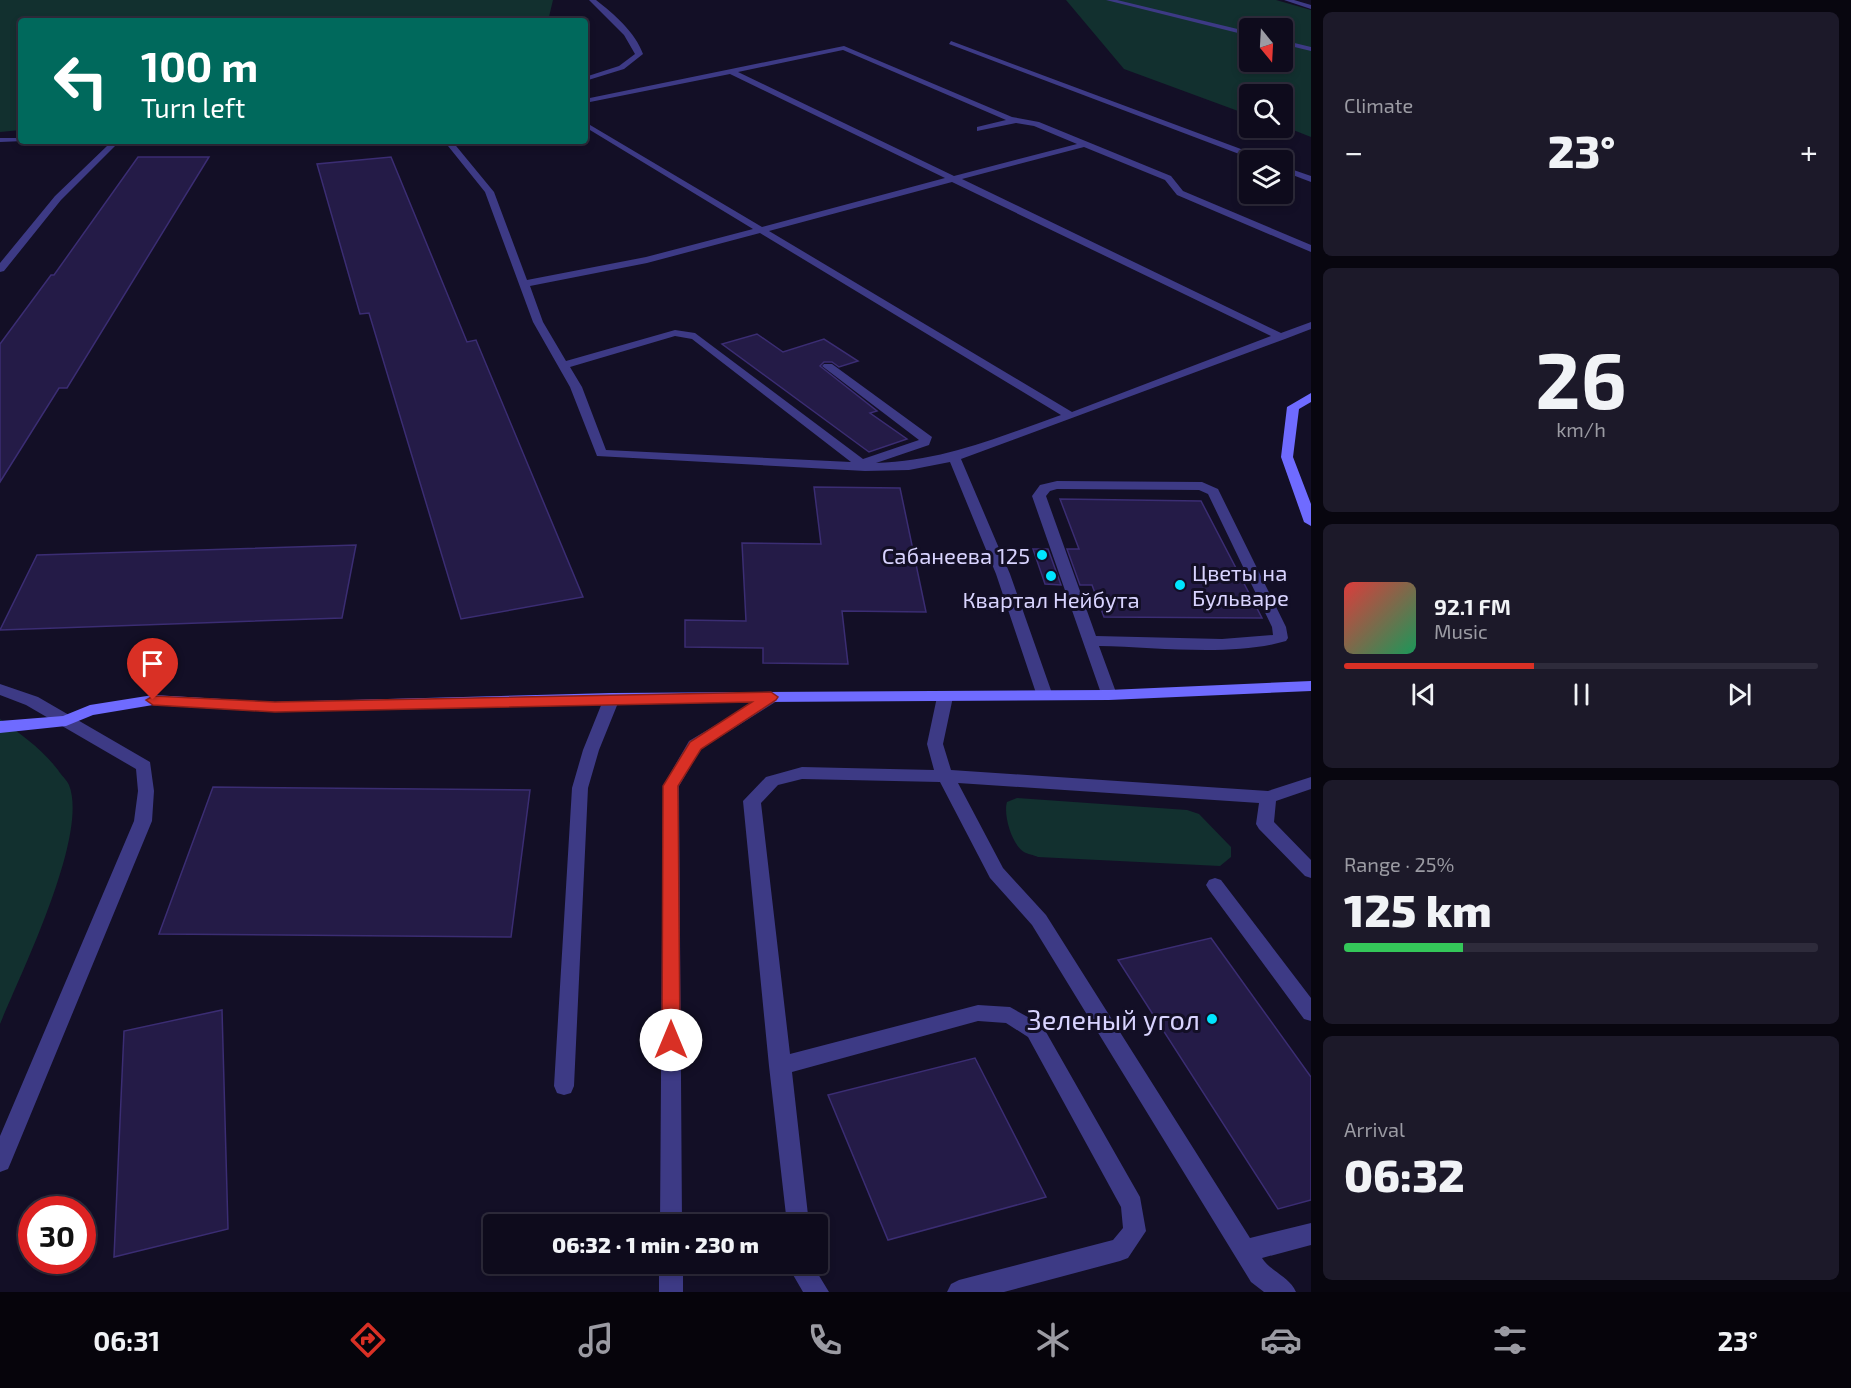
<!DOCTYPE html>
<meta charset="utf-8">
<style>
body{margin:0;font-family:"Exo 2",sans-serif;background:#1c1929;color:#f1f3f6;height:100vh;display:flex;flex-direction:column;font-size:22px;white-space:nowrap}
*{box-sizing:border-box;margin:0}
p{font-size:20px;color:#9b9ba3}
.icon{flex:none;width:33px;height:33px;fill:none;stroke:currentColor;stroke-width:2;stroke-linecap:round;stroke-linejoin:round}
.map{position:relative;flex:1;overflow:hidden}
.panel{display:flex;flex-direction:column;gap:12px;padding:12px;background:#08060f;width:540px}
.panel>*{flex:none}
.hud{position:absolute;left:18px;top:18px;width:570px;height:126px;border-radius:6px;box-shadow:0 3px 9px #0003,0 0 0 2px #2e2b3b;background:#00695c;color:#fff;overflow:hidden}
.needle{width:39px;rotate:162deg}
.fabs{position:absolute;left:1239px;top:18px;display:grid;gap:12px}
.fabs a{display:grid;place-items:center;width:54px;height:54px;border-radius:6px;background:#0e0b1c;box-shadow:0 3px 9px #0003,0 0 0 2px #2e2b3b;font-size:30px}
.speed{position:absolute;left:18px;top:1196px;display:flex;gap:12px;font-size:30px;font-weight:700;text-align:center}
.speed>*{display:grid;place-content:center;width:78px;height:78px;border-radius:50%;background:#0e0b1c;box-shadow:0 3px 9px #0003,0 0 0 2px #2e2b3b;line-height:1}
.speed .limit{border:9px solid #d22;background:#fff;color:#111}
.pin{position:absolute;display:grid;place-items:center;width:51px;height:51px;color:#fff;margin:-62px -26px;border-radius:50% 50% 50% 0;rotate:-45deg;box-shadow:0 0 6px #0007}
.pin .icon{rotate:45deg}
.me{position:absolute;width:66px;margin:-33px;rotate:0deg;stroke-linejoin:round;filter:drop-shadow(0 0 4px #0008)}
.turn{display:flex;align-items:center;gap:21px;height:126px;padding:0 24px;font-size:27px}
.turn .icon{width:78px;height:78px;stroke-width:2.5}
.turn b{display:block;font-size:42px;line-height:51px}
.big{font-size:45px;font-weight:800;line-height:1.1}
.panel .widget{flex:1;display:flex;flex-direction:column;justify-content:center;gap:9px;min-width:0;padding:0 21px;border-radius:9px;background:#1c1929}
.panel .dial{align-items:center;gap:0}
.dial b{font-size:78px;line-height:1}
.song{display:flex;align-items:center;gap:18px}
.cover{width:72px;height:72px;border-radius:9px;background:linear-gradient(135deg,hsl(0 70% 55%),hsl(150 70% 35%))}
.played{height:6px;border-radius:3px;background:linear-gradient(90deg,#d93025 40%,#2e2b3b 40%)}
.keys{display:flex;justify-content:space-around;direction:ltr}
.heat{display:flex;justify-content:space-between;align-items:center;font-size:33px;direction:ltr}
.charge{height:9px;border-radius:4px;background:linear-gradient(90deg,#34c759 25%,#2e2b3b 0)}
.trip{position:absolute;left:483px;top:1214px;width:345px;height:60px;border-radius:6px;background:#0e0b1c;box-shadow:0 3px 9px #0003,0 0 0 2px #2e2b3b;font-weight:800;line-height:60px;text-align:center}
.dock{display:flex;height:96px;justify-content:space-around;align-items:center;background:#06040b;color:#9b9ba3}
.dock .icon{width:42px;height:42px}
.dock .selected{color:#d93025}
.dock b{font-size:27px;color:#f1f3f6}
main{display:flex;flex:1;min-height:0}
.map>svg:first-child{display:block}
.green{fill:#12302f;fill-rule:evenodd}
.building{fill:#241b47;stroke:#3b2d73;stroke-width:1.5}
.lines{fill:none;stroke-linecap:round;stroke-linejoin:round}
.service{fill:#3d3a85;fill-rule:evenodd}
.minor{fill:#3d3a85;fill-rule:evenodd}
.secondary{fill:#6f6bff;fill-rule:evenodd}
.route{fill:#d93025;stroke:#8d1f18;stroke-width:1.5}
.poi-dot{fill:#00e5ff;stroke:#130f26;stroke-width:2}
.labels{text-anchor:middle;dominant-baseline:central;stroke-width:6;stroke-linejoin:round;paint-order:stroke}
.poi-label{font-size:22px;fill:#d9d4ff;stroke:#130f26;text-anchor:end}
.near-poi-label{font-size:27px;fill:#d9d4ff;stroke:#130f26;text-anchor:end}
</style>
<main>
<div class="map">
<svg width="1311" height="1292" viewBox="0 0 1311 1292">
<rect width="100%" height="100%" fill="#130f26"/>
<path class="green" d="M0,0H553L548,21H21V130L0,132Z
M1066,0H1276L1311,10V137L1283,126L1282,94H1250L1249,115L1124,69ZM1250,28H1282V62H1250Z
M0,719C23,736 41,748 58,770C61,775 67,780 69,785C89,835 21,973 0,1024Z
M1017,798L1187,810L1199,814L1231,847V857L1220,866L1038,857C1034,855 1027,854 1024,852C1012,845 1003,815 1007,802Z"/>
<path class="building" d="M138,157H209L67,388H59L0,482V344L51,275H54Z
M391,157L467,342L476,340L583,597L461,619L369,313L360,314L317,164Z
M757,334L783,352L824,339L858,361L839,367L832,362H824L820,366L877,411L870,413L907,439L869,452L722,344Z
M814,487L900,488L926,612L842,611L848,664L763,663V648L685,647V620L746,621L742,543L821,544Z
M1060,499L1201,501L1262,618L1104,617L1092,585H1080L1067,549H1079Z
M356,545L342,618L0,630L37,555Z
M1033,549H1048L1061,585L1045,584Z
M213,787L530,790L511,937L159,934Z
M1211,938L1311,1077V1200L1278,1209L1118,960Z
M222,1010L228,1229L114,1257L124,1031Z
M975,1058L1046,1197L888,1240L828,1095Z"/>
<g class="lines">
<path class="service" d="M589,0H596C614,14 635,32 643,54L624,69L585,81V77L619,66L635,54L624,35Z
M1106,0H1117L1250,32V36Z
M1284,0H1294L1311,5V9Z
M1282,40L1311,47V51L1282,44Z
M951,41L1265,158L1266,160H1255L949,44Z
M844,46L1012,117L1039,122L1171,176L1183,191L1311,245V252L1177,195L1165,180L1084,147L962,179L1281,333L1311,322V329L1285,339L961,459L1010,574L1053,696L1051,700H1039L1037,696L996,574L950,462L909,470L865,471L597,456L570,387L533,322L485,192L444,141H452L494,192L527,280L646,257L753,229L585,127V122L762,227L945,178L730,74L585,103V99ZM843,50L1006,120L977,127V131L1016,123L1034,126L1077,144L954,176L738,72ZM952,182L1271,336L1072,412L769,231ZM760,233L1061,415C999,437 944,461 876,463L929,445L932,437L832,364H824L822,366L919,440L863,459L695,333L675,330L566,361L543,322L530,286L647,263ZM675,336L692,339L851,462L606,450L582,387L570,367Z
M0,138H21V141H24L0,142Z
M104,141H112L115,146L61,200L4,271L0,272V263L55,196L107,146Z
M1282,166L1311,176V182L1282,171Z
M1057,481L1202,482L1218,489L1286,627L1288,638L1286,641C1232,657 1156,647 1099,646L1117,695L1115,699H1103L1032,496L1040,485ZM1057,489L1199,490L1208,494L1272,627L1273,635L1222,639L1096,636L1046,496L1050,491Z
M945,692L951,693L953,697L943,744L951,770L1268,791L1311,777V789L1276,801L1274,822L1311,860V878L1305,876L1259,829L1256,824L1259,803L958,783L1003,868L1046,915L1250,1238L1311,1223V1245L1262,1258C1271,1272 1289,1276 1296,1292H1264L1251,1282L1032,925L990,878L940,782L802,779L778,785L761,803L790,1054L978,1005L1010,1007L1042,1025L1140,1197L1146,1231L1128,1258L1120,1261L1004,1292H947L951,1284L959,1280L1113,1240L1123,1228L1121,1207L1028,1037L1006,1023L978,1021L792,1072L809,1224H787L769,1066L743,801L766,777L802,767L934,770L927,744L937,697L939,693Z
M612,693L618,694L620,698L599,750L588,788L574,1086L571,1093L564,1095L557,1093L554,1086L572,788L583,750L604,698L606,694Z
M1215,878L1221,880L1311,998V1021L1304,1019L1209,890L1206,885L1209,880Z
M791,1263H815V1269L829,1292H803L792,1273Z"/>
<path class="minor" d="M0,684L38,697L150,762L154,791L152,821L11,1162L8,1169L0,1172V1136L134,821L138,791L136,769L26,705L0,695Z
M771,692L777,693L779,697L777,701L701,749L679,786L682,1224H660L663,786L689,741Z
M659,1263H683V1292H659Z"/>
<path class="secondary" d="M1311,393V402L1299,409L1293,457L1311,504V526L1304,522L1281,457L1287,407Z
M1311,681V691L1109,700L612,703L275,712L153,705L93,715L66,726L0,733V721L63,716L90,705L153,695L275,702L612,693L1109,690Z"/>
</g>
<path class="route" d="M771,692L778,697L776,700L701,749L678,786L680,1040L678,1045L671,1048L665,1045L662,1040L663,786L690,742L752,702L275,712L153,705L146,700L153,696L275,702Z"/>
<g class="poi-dot">
<circle cx="1042" cy="555" r="6"/>
<circle cx="1051" cy="576" r="6"/>
<circle cx="1180" cy="585" r="6"/>
<circle cx="1212" cy="1019" r="6"/>
</g>
<g class="labels">
<g class="poi-label">
<text x="1030" y="555">Сабанеева 125</text>
<text x="1192" y="572" text-anchor="start">Цветы на<tspan x="1192" dy="25">Бульваре</tspan></text>
<text x="1051" y="599" text-anchor="middle">Квартал Нейбута</text>
</g>
<g class="near-poi-label">
<text x="1200" y="1019">Зеленый угол</text>
</g>
</g>
</svg>
<div class="fabs">
<a><svg class="needle" viewBox="-14 -14 28 28"><path d="M0-13l5 13h-10z" fill="#e53935"/><path d="M0 13l5-13h-10z" fill="#9b9ba3"/></svg></a>
<a><svg class="icon" aria-label="search" viewBox="0 0 24 24"><circle cx="10" cy="10" r="6"/><path d="M15 15l6 6"/></svg></a>
<a><svg class="icon" aria-label="layers" viewBox="0 0 24 24"><path d="M12 4l9 5-9 5-9-5zM3 14l9 5 9-5"/></svg></a>
</div>
<div class="speed"><div class="limit">30</div></div>
<div class="pin" style="left:153px;top:700px;background:#d93025"><svg class="icon" aria-label="arrive" viewBox="0 0 24 24"><path d="M6 21V4h12l-3 4 3 4H6"/></svg></div>
<svg class="me" style="left:671px;top:1040px" viewBox="-20 -20 40 40"><circle r="19" fill="#fff"/><path d="M0-13L10 11 0 6-10 11z" fill="#d93025"/></svg>
<div class="trip">06:32 · 1 min · 230 m</div>
<div class="hud">
<div class="turn"><svg class="icon" aria-label="left" viewBox="0 0 24 24"><path d="M17 20v-9H6M10 6l-5 5 5 5"/></svg><div><b>100 m</b>Turn left</div></div>
</div>
</div>
<section class="panel">
<div class="widget"><p>Climate</p>
<div class="heat"><a>−</a><b class="big">23°</b><a>+</a></div>
</div>
<div class="widget dial"><b>26</b><p>km/h</p></div>
<div class="widget">
<div class="song"><i class="cover"></i><div><b>92.1 FM</b><p>Music</p></div></div>
<div class="played"></div>
<div class="keys"><svg class="icon" aria-label="previous" viewBox="0 0 24 24"><path d="M18 5L8 12l10 7zM5 5v14"/></svg><svg class="icon" aria-label="pause" viewBox="0 0 24 24"><path d="M8 5v14M16 5v14"/></svg><svg class="icon" aria-label="next" viewBox="0 0 24 24"><path d="M6 5l10 7-10 7zM19 5v14"/></svg></div>
</div>
<div class="widget"><p>Range · 25%</p><b class="big">125 km</b><div class="charge"></div></div>
<div class="widget"><p>Arrival</p><b class="big">06:32</b></div>
</section>
</main>
<nav class="dock">
<b>06:31</b>
<svg class="icon selected" aria-label="directions" viewBox="0 0 24 24"><path d="M12 3l9 9-9 9-9-9zM9 14v-3h6M13 9l2 2-2 2"/></svg>
<svg class="icon" aria-label="music" viewBox="0 0 24 24"><path d="M9 18V5l10-2v13"/><circle cx="6" cy="18" r="3"/><circle cx="16" cy="16" r="3"/></svg>
<svg class="icon" aria-label="phone" viewBox="0 0 24 24"><path d="M5 4h4l2 5-3 2q2 4 5 5l2-3 5 2v4C11 20 4 13 5 4z"/></svg>
<svg class="icon" aria-label="climate" viewBox="0 0 24 24"><path d="M12 3v18M4 7l16 10M4 17L20 7"/></svg>
<svg class="icon" aria-label="car" viewBox="0 0 24 24"><path d="M5 17H2v-5l4-1 3-4h7l3 4 3 1v5h-3M9 17h6M6 11h13"/><circle cx="7" cy="17" r="2"/><circle cx="17" cy="17" r="2"/></svg>
<svg class="icon" aria-label="filters" viewBox="0 0 24 24"><path d="M4 7h16M4 17h16"/><circle cx="9" cy="7" r="2"/><circle cx="15" cy="17" r="2"/></svg>
<b>23°</b>
</nav>
